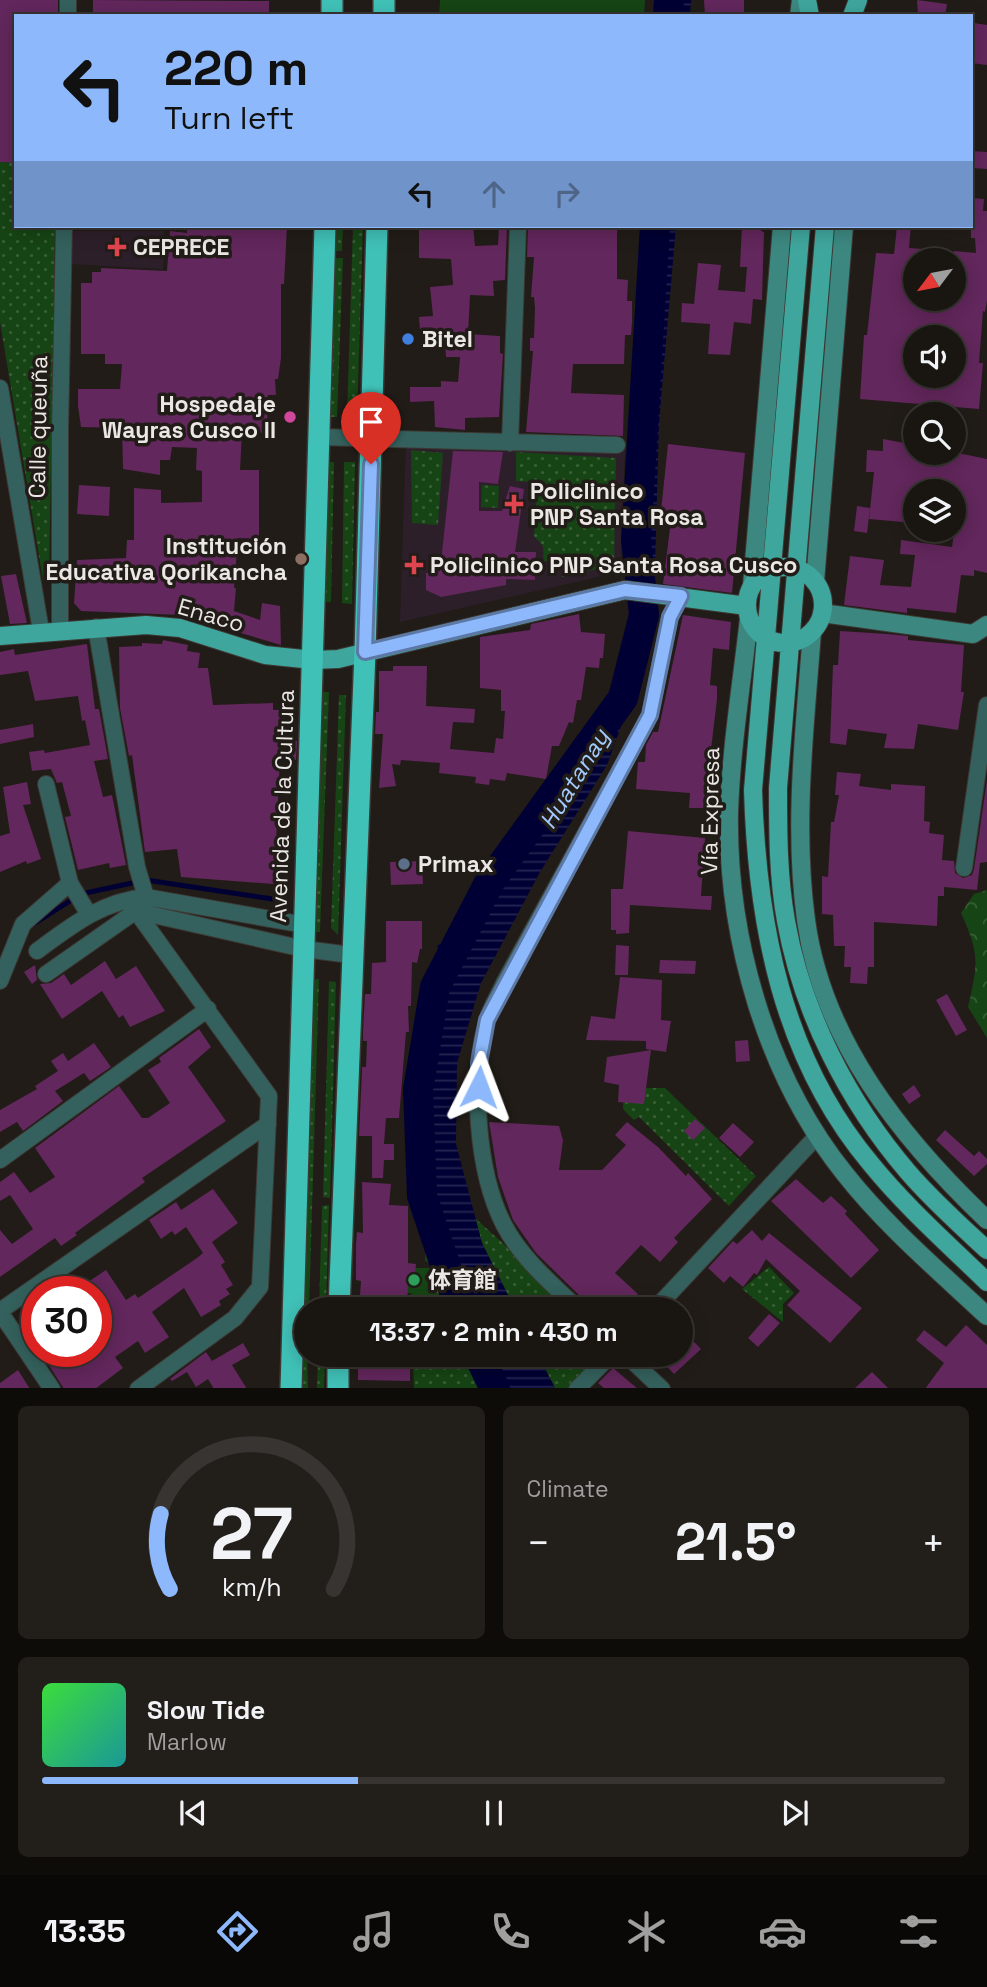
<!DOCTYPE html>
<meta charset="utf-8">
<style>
body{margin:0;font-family:"Space Grotesk","Noto Sans SC",sans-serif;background:#221e1a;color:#f1f3f6;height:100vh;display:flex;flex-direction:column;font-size:26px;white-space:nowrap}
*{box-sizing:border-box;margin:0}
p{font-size:23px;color:#9f9f9f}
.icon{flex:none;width:38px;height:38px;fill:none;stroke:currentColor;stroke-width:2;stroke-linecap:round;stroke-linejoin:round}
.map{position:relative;height:1388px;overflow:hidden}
.drawer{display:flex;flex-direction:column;gap:18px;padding:18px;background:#0e0c09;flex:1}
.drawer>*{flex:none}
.guide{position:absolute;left:14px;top:14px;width:959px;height:214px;border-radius:0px;box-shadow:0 4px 18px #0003,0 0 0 2px #373431;background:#8db9fc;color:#111;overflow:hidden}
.needle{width:46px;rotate:238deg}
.buttons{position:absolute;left:903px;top:248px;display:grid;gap:14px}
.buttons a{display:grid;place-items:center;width:63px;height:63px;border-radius:50%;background:#191511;box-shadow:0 4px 18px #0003,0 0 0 2px #373431;font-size:35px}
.speed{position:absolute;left:21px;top:1276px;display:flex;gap:14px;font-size:35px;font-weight:700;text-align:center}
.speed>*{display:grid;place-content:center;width:91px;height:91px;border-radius:50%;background:#191511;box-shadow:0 4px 18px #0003,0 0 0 2px #373431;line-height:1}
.speed .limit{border:10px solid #d22;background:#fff;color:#111}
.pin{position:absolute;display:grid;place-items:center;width:60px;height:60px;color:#fff;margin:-72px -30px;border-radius:50% 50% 50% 0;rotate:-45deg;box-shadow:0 0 7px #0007}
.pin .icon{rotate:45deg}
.me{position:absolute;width:77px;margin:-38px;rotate:3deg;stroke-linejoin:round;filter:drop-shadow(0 0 5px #0008)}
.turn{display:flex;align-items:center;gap:24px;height:147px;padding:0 35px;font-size:32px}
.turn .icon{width:91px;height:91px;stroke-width:2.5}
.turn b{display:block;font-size:49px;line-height:60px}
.lanes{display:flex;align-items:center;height:66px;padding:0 35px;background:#0003;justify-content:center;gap:35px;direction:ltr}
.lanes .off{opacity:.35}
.big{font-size:52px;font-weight:800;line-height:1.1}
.drawer .widget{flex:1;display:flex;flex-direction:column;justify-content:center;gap:10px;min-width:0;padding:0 24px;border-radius:10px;background:#221e1a}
.drawer .dial{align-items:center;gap:0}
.dial svg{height:182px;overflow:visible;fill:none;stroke:#373431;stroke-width:7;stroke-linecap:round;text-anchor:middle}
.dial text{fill:#f1f3f6;stroke:none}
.song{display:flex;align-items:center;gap:21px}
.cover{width:84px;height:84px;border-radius:10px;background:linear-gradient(135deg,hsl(120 70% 55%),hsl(180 70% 35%))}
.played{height:7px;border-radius:4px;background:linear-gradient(90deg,#8db9fc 35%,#373431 35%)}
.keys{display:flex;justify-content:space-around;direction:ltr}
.heat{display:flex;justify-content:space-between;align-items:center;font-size:38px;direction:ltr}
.drawer .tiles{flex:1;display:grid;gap:18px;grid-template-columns:1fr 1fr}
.widget:last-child{grid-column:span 2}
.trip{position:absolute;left:294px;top:1297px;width:399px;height:70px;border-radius:35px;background:#191511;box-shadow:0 4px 18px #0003,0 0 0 2px #373431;font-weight:800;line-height:70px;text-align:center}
.tabs{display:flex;height:112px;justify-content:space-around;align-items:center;background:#0a0807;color:#9f9f9f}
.tabs .icon{width:49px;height:49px}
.tabs .on{color:#8db9fc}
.tabs b{font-size:32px;color:#f1f3f6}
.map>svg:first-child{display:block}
.medical{fill:#2d1f2a}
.grass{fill:url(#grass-dots)}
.park{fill:url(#park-crowns)}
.garden{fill:#164414}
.water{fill:url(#water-rules)}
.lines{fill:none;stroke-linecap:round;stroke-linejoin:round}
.stream{stroke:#000034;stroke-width:5}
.river{stroke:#000034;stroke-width:30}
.building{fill:#62275c;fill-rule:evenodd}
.street-casing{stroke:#3d3834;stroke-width:18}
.secondary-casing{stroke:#3d3834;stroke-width:20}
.primary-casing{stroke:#3d3834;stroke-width:20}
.highway-casing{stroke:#3d3834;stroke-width:24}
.street{stroke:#34615d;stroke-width:16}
.secondary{stroke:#3c8881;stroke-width:18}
.primary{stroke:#3fa69d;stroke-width:18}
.highway{stroke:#40c1b7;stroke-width:21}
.route-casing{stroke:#5c78a4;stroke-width:18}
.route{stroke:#8db9fc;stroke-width:12}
.health-dot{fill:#e0444e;stroke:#211c17;stroke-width:2.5}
.shop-dot{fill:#3f7fe0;stroke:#211c17;stroke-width:2.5}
.hotel-dot{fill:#d1479c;stroke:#211c17;stroke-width:2.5}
.education-dot{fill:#8d6e63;stroke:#211c17;stroke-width:2.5}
.service-dot{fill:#5c6f8a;stroke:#211c17;stroke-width:2.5}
.leisure-dot{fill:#2e9e5b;stroke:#211c17;stroke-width:2.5}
.labels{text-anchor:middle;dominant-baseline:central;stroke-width:7;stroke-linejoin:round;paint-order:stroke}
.poi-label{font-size:23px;font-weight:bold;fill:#eae7e4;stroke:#211c17;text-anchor:start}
.street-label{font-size:23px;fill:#eae7e4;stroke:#211c17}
.water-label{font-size:24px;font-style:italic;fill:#a2c9fd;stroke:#211c17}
</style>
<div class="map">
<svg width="987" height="1389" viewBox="0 0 987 1389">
<defs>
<pattern id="grass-dots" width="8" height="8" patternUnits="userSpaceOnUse" patternTransform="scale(1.75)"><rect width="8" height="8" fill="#164414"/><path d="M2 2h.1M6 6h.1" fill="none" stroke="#385f36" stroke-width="1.8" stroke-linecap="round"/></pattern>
<pattern id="park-crowns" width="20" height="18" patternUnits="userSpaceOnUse" patternTransform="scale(1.75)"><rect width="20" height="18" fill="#164414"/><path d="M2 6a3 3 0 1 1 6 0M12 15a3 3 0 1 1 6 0" fill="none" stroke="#385f36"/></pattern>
<pattern id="water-rules" width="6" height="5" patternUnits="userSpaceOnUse" patternTransform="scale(1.75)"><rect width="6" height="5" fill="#000034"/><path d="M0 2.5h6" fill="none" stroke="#252551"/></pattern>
</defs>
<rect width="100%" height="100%" fill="#211c17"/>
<path class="medical" d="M71,231H164L163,269L71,264Z
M406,440L625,450L620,572L400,622Z"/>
<path class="grass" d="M0,162L16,163V226H55L49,580H43L0,322Z
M332,226H343L342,251H331Z
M353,226H363L357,417H347Z
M331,258H343L337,417H325Z
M411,450L443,453L438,525L412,523Z
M516,452L616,458L614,565L562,577L561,561H544L543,546L534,536L537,489L532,482L516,481Z
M325,462H334L331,602H321Z
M344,462H355L352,604L342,603Z
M482,485L499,486L498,508L481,507Z
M320,692H329L320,932H311Z
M339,695H346L338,935L331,928Z
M319,979L309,1309H306L308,1388L299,1389L308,980Z
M329,981L336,982L330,1198L323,1197Z
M624,1088H665L756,1176L729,1206L639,1117L634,1120L623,1109Z
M329,1205L326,1309H319L322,1206Z
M428,1213L460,1309H397L412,1293H429L430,1268L434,1264L425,1261Z
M475,1218L575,1309H515L482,1243Z
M769,1267L794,1293L783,1304V1322L742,1289Z
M318,1355H325L324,1388H317Z
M413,1355H478L495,1388H414Z
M538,1355H612L572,1389L555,1388Z"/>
<path class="park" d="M987,890V1038L968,1007C978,963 980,955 961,913L974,894Z"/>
<path class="garden" d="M440,0H645L644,16H439Z
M399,1268H430L429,1293H398Z"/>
<path class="water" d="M669,0H691L690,16H668Z
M655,226H676L659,423L653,638L607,765L540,872L481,983L457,1063L456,1144L482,1243L515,1309H460L422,1196L418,1090L435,987L489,883L623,698L644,615L636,539Z
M478,1355H538L555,1388H495Z"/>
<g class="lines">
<path class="stream" d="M32,925L81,894L146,880L286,901
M440,947L460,953"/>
<path class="river" d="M668,16L669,0
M460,1309L422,1196L418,1090L435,987L489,883L623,698L644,615L636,539L655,226
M478,1354L495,1389"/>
</g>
<path class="building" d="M0,0H58V16H16V163L0,162Z
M93,0L269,1V16H112L93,13Z
M704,0H744V16H705Z
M917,0L947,4L945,16L918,15Z
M974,23L987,25V65L971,63Z
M971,151L987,152V169L971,168Z
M971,198L984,199L983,211H987V301L985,312L983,311L979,363H983L979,409L860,399L864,335H867L876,253L894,254L897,226H911L909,248L951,251V261H915V299H954V251L976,253L975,238H971ZM915,338H954V376H915Z
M187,226H287L284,284H281V358L278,379H275L276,395H268L267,433L242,432L240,470H259V539L238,538L234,588H236L234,611L260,620L262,603L280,606L281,645L180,615L81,611L74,603L77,560L126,558L127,540H134V488L161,490V503L202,502V471L196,470L197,448L172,447L170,460H160V475L123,469L122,428L81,427L78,406V389H120L122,364H105V354H81V283H92V272H101V268L167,271L170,231L187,233Z
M419,226H473L475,246L498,245L499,226L507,227L505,280L493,281L494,296L470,295L468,334L500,336V353L503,354L499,417L465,418V430L435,427L434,401L410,402V387H441V381L458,382L460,357H446L445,342L425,343L424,330H420L419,317L433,316L430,287L453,285L451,259L419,258Z
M583,226L617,230V279L628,280L627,301H632V322L631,335H625L624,364H573L571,393L624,395L623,436L526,432L533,351H530V338H534L535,308L534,297H531L534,257H527L528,227L583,230Z
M742,226H761V231L764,232L762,300L753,299L751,324L734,322L730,355L708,354L710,324L681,322L682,303L694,304L698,263L721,265L718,290L745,292L747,267H740Z
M883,439L915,445V453H958L987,459V573L974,570V576L961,575L956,613L907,608V613L844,605L850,556L884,560L880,585L911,587L915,555L900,554L901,540L952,547L960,490L934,487V492H915V513L904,512L903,522L869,519L874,472H866L867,450L883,451Z
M668,444L745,453L732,593L663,584L672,512L661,511Z
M453,451L503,452L498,484L479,482V511H502L510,486L524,489L515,552H536L535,580L506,579V585L441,597L426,590V573L440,571Z
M79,485L110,487L109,516L77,514Z
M857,506L870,508L867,533L854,531Z
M16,574L27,623L10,624L1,576Z
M579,614L581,632L605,634L603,658H600L599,668L586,667L581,700H577L573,723L569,722L559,746H552L546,779L507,773L505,781L490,779L489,785L475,783L476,777L439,773L440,763L401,760L400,765L392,764L396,786L379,788L383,734H375L376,712H379V671H393V666H427L426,706L475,709L474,723L453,722L450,749L494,753L496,738L503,739L505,711H501V690L480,688V637L530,630L531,624Z
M683,615L731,622L729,650L713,648L710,685L717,686V699L704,808H689L690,793L636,789L638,762H645L646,745L653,732H658Z
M840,631L887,634L908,636V640L964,645L961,692H964L958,730L918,724L914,749L884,748L887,734L848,729L846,745L830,743L833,665H838Z
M163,640L188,645L187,651L200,653L198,668H208L213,705L273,703V710H291L293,740L297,741L296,760L280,759L274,884L181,877L177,849L145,852L132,755L129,756L120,708L119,647L142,646V643L162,644Z
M87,644L95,709H99L108,759L94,761L103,797L112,795L126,865L110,868L109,863L78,870L65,817L71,816L62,782L57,783L51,769L32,771L29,752L44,750L45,753L90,745L85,720L82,721L78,696L35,701L28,671L0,675V652L14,649L15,655Z
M33,724L34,737L0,744V730Z
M837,772L861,774L859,786L891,790V784L925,786L924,821L930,822L929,833L944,835L942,860L954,861L955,873L963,878L972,875L974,869L987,780V862L980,863L977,890L944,887V896H938L937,926L874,922V967H868L867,984L850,983L851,967H844L845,946H834L833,915L822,914V876L828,877L831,822H834L839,795H835Z
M27,782L31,804L23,805L41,859L27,864L26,861L0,872V836L10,833L3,787Z
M628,831L705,838L701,896H712L711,910L630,905L629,933L616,934V930H611V889H623Z
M422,861L423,884L391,885L390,862Z
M386,921H422V949H420L417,963L412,962L411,1006H408L409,1032H406L399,1118H386L384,1144H394V1160H384L383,1178H372V1136H359L362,1070V1067H366L367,1041H363V1031L365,994H371L372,963L386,962Z
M616,945L629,946L628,975H615Z
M660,960L696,961L695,974L659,973Z
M105,961L116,979L136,966L165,1011L130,1027L123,1015L119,1018L102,991L62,1019L40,984L51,983L64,974L71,985Z
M35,965L37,980L32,984L24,972Z
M620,977L662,980L661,1020L671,1021L666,1052L646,1049V1041L586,1040L591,1016L615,1019Z
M947,994L967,1030L956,1036L936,1000Z
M199,1029L211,1047L188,1067L226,1121L142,1178L145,1182L75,1233L77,1235L61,1246L55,1238L0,1277V1230L12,1244L33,1229L10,1195L0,1201V1182L14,1172L30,1193L55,1177L35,1148L119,1086L142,1118H148L170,1103L148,1070L161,1062L159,1058Z
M748,1040L750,1061L736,1062L735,1041Z
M94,1043L111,1067L90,1081L84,1073L55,1091L63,1101L23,1131L17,1122L0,1132V1110L37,1089L35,1086L58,1071L51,1061L63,1053L68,1061Z
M651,1050L644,1104L618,1102L619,1085L604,1082L607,1057Z
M914,1085L921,1096L909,1104L902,1094Z
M695,1119L705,1128L693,1140L684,1131Z
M489,1122L559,1126L563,1140L559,1170H602L626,1145L615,1135L627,1122L658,1147L686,1176L688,1173L712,1199L674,1238L678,1242L660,1262L641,1245L615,1273L638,1294L624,1309H588L585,1301L536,1253L513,1220L498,1177Z
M733,1123L754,1142L740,1157L719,1138Z
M945,1130L974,1156L979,1151L987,1159V1164L974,1176L936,1140Z
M796,1179L823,1203L831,1196L847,1211L845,1214L879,1250L851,1278L771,1201Z
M362,1182L391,1184L389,1205L408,1206V1263L416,1264L414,1284L408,1283L407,1307L359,1309L361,1281L356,1280V1244L357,1232L363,1233Z
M213,1189L238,1223L212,1242L225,1262L221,1265L233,1285L226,1289L230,1294L219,1301L221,1305L201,1317L184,1288L152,1312L169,1337L145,1353L138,1341L115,1357L123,1368L95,1389H64L45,1359L58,1351H74L80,1360L110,1340L96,1321V1292H73L106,1270L126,1300L135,1294L138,1298L197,1258L203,1253L186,1227L175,1235L172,1231L161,1239L149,1220L176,1202L181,1210Z
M752,1230L762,1241L769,1233L862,1308L830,1343L787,1305L800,1291L766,1259L757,1275L754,1273L743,1287L730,1276L724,1283L708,1268L733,1241L737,1244Z
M769,1314L780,1323L758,1347L748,1338Z
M966,1325L987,1345V1389H925L944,1363L916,1340L924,1330L946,1347Z
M681,1329L701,1349L674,1374L655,1354H681Z
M243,1343L250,1355L232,1365L247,1389H214L208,1379L196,1387L187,1372L172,1381L170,1379L206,1352L212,1361Z
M358,1354H405V1361L410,1360V1381L358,1380Z
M613,1368L638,1389H605L598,1383Z
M18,1370L30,1389H0V1383Z
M872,1372L889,1389H854Z"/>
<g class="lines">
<g class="street-casing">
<path id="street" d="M68,16V0
M0,388L41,631
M319,437L617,445
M510,443L518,226
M96,627L137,867L146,897
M60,629V430L64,226
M46,784L70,883L88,913
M964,868L987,705
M37,951C71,926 102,901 146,897L305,925
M46,974L136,911
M0,981L23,924L70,883
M0,1160L208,1009
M578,1309C552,1284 521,1258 504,1225C477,1173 470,1078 487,1021C490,1008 499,995 504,983L650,715L670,616L681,596
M655,1309L817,1136
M0,1311L268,1124
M0,1312L52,1389
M625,1354L662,1389
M138,1389L235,1318L260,1287L269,1096L136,911L304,949L351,955
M577,1389L612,1354"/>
</g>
<g class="secondary-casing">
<path id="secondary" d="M799,16L801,0
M815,582L844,226
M752,586L782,226
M822,613L973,634L987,625
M749,618C742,682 731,748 729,813C727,937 766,1076 845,1174C886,1226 939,1271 987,1316
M812,632C805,727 793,825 806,920C822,1040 902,1139 987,1220"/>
</g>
<g class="primary-casing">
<path id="primary" d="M807,0L810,16
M852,16L858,0
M801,226L753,790C757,924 782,1058 871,1164C906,1207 948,1244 987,1282
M825,226L778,788C778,832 778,877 786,921C802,1012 848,1102 908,1172C932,1200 960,1225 987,1250
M747 605a38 38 0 1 1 76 0a38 38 0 1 1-76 0Z
M0,636L146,625L180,628L265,655L313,660L338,659L625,590L747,606"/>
</g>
<g class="highway-casing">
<path id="highway" d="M332,16V0
M384,16V0
M339,1309L365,652L377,226
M338,1354V1389
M291,1389L325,226"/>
</g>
<use href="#street" class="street"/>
<use href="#secondary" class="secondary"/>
<use href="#primary" class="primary"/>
<use href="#highway" class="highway"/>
</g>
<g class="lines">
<g class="route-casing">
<path id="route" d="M371,464L365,652L625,590L681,596L670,617L650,715L487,1020L479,1063V1087"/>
</g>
<use href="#route" class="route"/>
</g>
<g class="health-dot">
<path d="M113.5 236.5h7v7h7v7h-7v7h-7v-7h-7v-7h7z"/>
<path d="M510.5 493.5h7v7h7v7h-7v7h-7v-7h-7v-7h7z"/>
<path d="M410.5 554.5h7v7h7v7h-7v7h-7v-7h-7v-7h7z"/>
</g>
<circle class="shop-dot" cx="408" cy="339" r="7"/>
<circle class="hotel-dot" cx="290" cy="417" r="7"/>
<circle class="education-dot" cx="301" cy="559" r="7"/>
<circle class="service-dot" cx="404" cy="864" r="7"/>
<circle class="leisure-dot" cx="414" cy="1280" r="7"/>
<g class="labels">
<g class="poi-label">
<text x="133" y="247">CEPRECE</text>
<text x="422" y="339">Bitel</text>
<text x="276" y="404" text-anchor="end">Hospedaje<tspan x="276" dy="26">Wayras Cusco II</tspan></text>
<text x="530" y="491">Policlinico<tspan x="530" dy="26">PNP Santa Rosa</tspan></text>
<text x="287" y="546" text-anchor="end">Institución<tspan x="287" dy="26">Educativa Qorikancha</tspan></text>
<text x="430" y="565">Policlinico PNP Santa Rosa Cusco</text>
<text x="418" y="864">Primax</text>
<text x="428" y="1280">体育館</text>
</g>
<g class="street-label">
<text transform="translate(38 427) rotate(-89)">Calle queuña</text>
<text transform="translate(211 615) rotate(16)">Enaco</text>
<text transform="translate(282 806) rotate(-88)">Avenida de la Cultura</text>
<text transform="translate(710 811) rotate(-89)">Vía Expresa</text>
</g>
<g class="water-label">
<text transform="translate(574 779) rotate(-59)">Huatanay</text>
</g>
</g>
</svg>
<div class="buttons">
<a><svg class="needle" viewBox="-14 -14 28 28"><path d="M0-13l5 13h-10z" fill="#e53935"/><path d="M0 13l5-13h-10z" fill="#9f9f9f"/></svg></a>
<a><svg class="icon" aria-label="sound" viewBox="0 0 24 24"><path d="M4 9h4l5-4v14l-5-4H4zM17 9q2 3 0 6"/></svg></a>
<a><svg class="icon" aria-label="search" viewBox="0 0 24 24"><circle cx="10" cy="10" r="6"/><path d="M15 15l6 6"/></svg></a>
<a><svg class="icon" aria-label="layers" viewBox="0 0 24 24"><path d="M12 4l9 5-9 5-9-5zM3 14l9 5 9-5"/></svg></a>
</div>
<div class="speed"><div class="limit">30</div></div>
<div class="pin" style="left:371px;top:464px;background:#d93025"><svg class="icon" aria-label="arrive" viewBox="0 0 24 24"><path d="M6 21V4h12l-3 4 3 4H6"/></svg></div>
<svg class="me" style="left:479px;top:1087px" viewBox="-20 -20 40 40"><path d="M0-17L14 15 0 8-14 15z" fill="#8db9fc" stroke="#fff" stroke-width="4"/></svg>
<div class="trip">13:37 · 2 min · 430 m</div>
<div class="guide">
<div class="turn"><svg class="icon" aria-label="left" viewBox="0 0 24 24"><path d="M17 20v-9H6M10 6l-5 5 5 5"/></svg><div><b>220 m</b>Turn left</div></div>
<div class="lanes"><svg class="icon" aria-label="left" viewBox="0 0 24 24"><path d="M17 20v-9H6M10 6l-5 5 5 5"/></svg><svg class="icon off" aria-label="ahead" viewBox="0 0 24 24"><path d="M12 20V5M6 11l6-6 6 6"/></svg><svg class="icon off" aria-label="right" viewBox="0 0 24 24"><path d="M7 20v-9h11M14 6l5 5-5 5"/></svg></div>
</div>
</div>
<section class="drawer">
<div class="tiles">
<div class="widget dial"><svg viewBox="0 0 100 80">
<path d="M14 69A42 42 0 1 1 86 69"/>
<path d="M14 69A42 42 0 0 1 10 36" stroke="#8db9fc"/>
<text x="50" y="56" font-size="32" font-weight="700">27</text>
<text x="50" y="72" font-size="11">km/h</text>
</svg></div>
<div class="widget"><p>Climate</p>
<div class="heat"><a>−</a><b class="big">21.5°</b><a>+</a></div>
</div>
<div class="widget">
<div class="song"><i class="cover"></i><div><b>Slow Tide</b><p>Marlow</p></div></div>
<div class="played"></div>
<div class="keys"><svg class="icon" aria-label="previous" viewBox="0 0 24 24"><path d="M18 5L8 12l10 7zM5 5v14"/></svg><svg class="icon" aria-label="pause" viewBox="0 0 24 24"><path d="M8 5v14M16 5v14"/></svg><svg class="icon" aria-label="next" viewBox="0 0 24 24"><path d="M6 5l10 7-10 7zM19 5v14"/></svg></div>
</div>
</div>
</section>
<nav class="tabs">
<b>13:35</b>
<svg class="icon on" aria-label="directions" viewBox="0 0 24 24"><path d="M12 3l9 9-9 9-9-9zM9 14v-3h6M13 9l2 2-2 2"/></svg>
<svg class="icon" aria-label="music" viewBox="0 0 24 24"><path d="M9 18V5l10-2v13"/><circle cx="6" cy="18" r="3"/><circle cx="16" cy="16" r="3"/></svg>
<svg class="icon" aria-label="phone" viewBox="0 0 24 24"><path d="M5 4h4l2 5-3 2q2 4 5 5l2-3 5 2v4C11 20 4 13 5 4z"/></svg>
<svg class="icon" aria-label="climate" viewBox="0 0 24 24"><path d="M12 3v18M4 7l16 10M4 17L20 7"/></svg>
<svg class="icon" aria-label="car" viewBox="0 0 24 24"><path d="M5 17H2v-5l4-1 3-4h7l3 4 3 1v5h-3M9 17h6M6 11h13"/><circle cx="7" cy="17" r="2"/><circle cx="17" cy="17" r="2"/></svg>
<svg class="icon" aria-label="filters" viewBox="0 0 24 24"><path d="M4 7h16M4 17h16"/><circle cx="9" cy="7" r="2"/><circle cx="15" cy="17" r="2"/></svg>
</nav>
